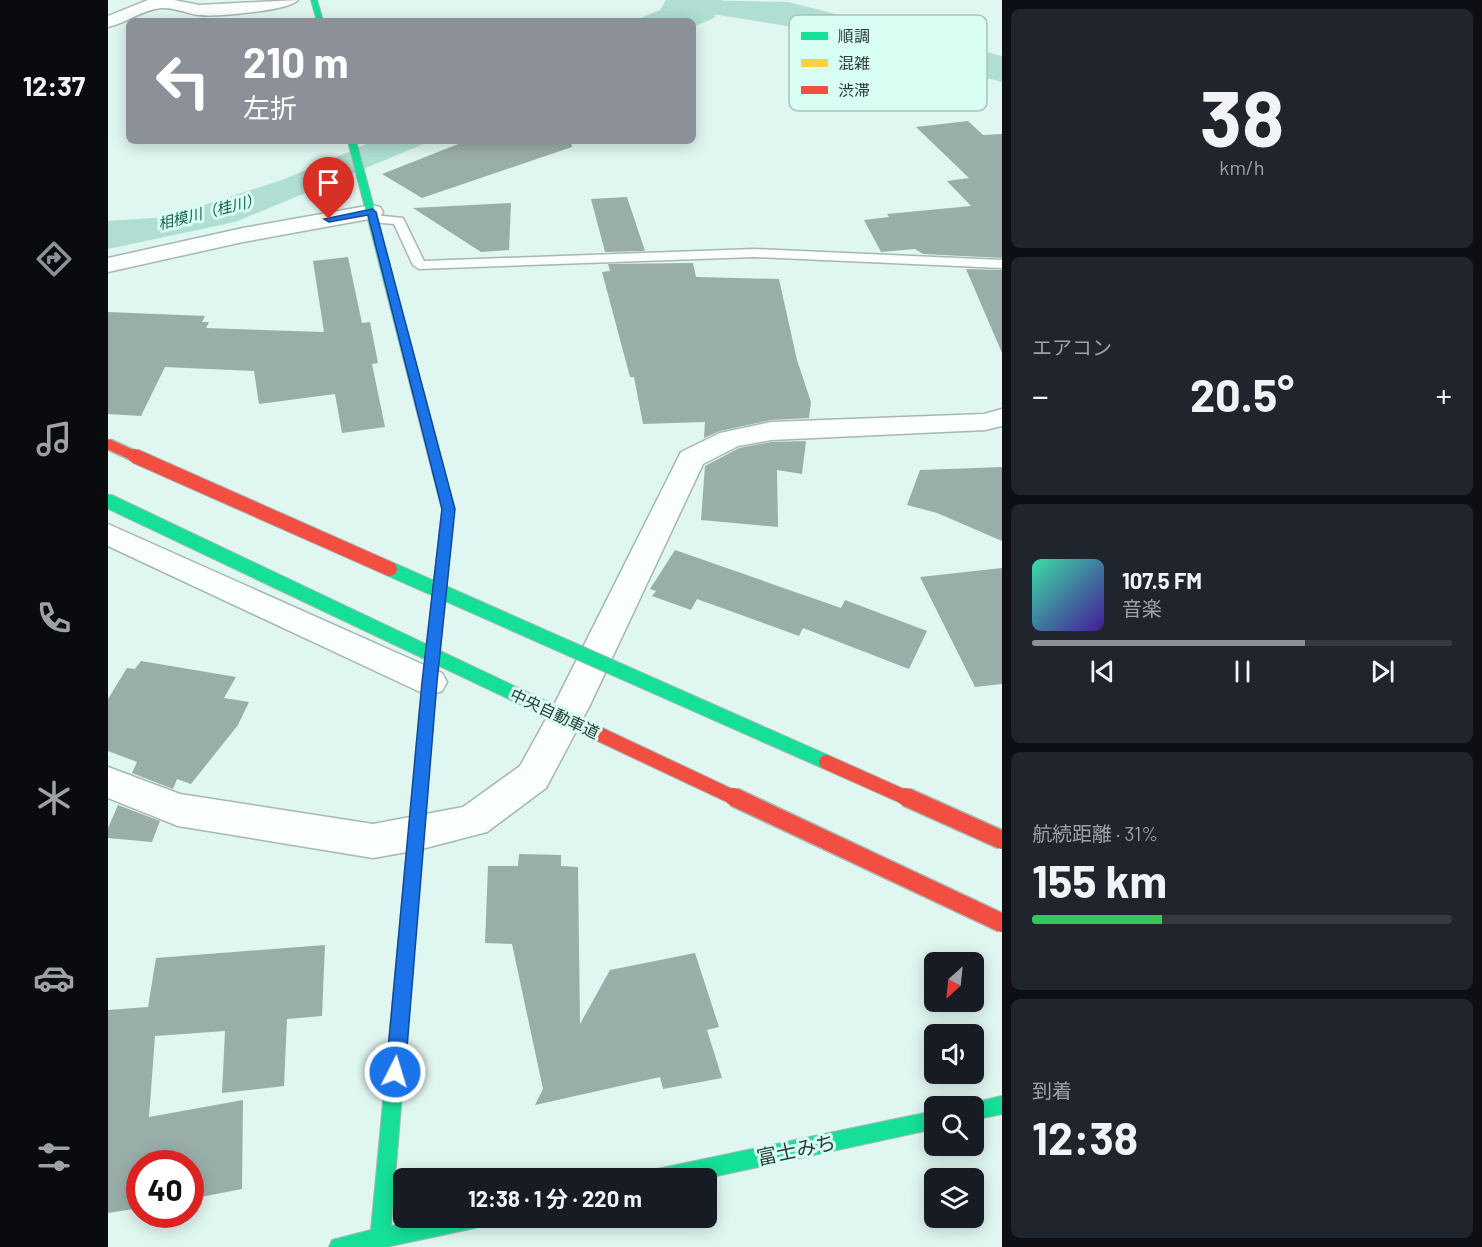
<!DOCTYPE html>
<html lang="ja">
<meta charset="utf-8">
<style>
body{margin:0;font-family:Barlow,"Noto Sans JP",sans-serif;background:#20242c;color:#f1f3f6;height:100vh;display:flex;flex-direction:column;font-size:22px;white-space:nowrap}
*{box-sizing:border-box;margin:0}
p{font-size:20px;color:#9ea1a6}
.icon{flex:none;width:33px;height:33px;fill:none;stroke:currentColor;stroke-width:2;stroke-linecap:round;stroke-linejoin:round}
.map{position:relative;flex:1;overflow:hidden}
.sheet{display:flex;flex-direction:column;gap:9px;padding:9px;background:#0d0f14;width:480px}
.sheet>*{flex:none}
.top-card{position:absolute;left:18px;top:18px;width:570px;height:126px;border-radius:9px;box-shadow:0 3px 15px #0003;background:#8c9099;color:#fff;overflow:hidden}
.needle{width:39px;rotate:207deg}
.fabs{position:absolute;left:816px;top:952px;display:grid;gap:12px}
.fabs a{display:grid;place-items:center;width:60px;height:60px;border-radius:9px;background:#171b24;box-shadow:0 3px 15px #0003;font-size:30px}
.speed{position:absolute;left:18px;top:1150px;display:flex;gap:12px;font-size:30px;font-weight:700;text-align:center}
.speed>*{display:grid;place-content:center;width:78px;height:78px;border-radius:50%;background:#171b24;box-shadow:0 3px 15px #0003;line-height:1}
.speed .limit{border:9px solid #d22;background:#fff;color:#111}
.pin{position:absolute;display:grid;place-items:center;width:51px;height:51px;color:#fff;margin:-62px -26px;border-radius:50% 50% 50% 0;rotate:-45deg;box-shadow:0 0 6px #0007}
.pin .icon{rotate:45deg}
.me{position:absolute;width:66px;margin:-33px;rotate:5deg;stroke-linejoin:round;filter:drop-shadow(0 0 4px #0008)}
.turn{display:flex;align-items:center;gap:21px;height:126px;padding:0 18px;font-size:27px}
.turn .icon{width:78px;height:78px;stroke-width:2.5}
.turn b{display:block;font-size:42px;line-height:51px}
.big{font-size:45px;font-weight:700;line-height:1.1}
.sheet .widget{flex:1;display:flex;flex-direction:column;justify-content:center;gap:9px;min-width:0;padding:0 21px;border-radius:9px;background:#20242c}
.sheet .dial{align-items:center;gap:0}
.dial b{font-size:78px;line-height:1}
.song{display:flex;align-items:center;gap:18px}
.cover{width:72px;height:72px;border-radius:9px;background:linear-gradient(135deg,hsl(160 70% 55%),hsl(260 70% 35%))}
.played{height:6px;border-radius:3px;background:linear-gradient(90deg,#8c9099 65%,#363941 65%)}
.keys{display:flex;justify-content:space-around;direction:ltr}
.heat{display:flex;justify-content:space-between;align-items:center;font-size:33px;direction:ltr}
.charge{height:9px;border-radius:4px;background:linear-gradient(90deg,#34c759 31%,#363941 0)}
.trip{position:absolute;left:285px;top:1168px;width:324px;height:60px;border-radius:9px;background:#171b24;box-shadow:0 3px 15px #0003;font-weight:700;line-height:60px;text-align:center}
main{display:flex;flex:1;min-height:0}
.dock{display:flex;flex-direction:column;width:108px;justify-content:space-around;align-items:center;background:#090b0e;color:#9ea1a6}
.dock .icon{width:42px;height:42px}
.dock .current{color:#8c9099}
.dock b{font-size:27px;color:#f1f3f6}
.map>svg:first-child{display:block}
.water{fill:#b0ded2}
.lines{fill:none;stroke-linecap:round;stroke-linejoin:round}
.river{fill:#b0ded2;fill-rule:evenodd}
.building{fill:#9aaea9}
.lane-casing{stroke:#a7b7b3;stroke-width:3}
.street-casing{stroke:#a7b7b3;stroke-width:3}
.fast-casing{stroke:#a7b7b3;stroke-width:2}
.slow-casing{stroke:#a7b7b3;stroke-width:2}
.lane{fill:#fafefd;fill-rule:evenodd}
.street{fill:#fafefd;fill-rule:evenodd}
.fast{fill:#16e098;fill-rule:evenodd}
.slow{fill:#ffcf43;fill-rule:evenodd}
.fast-bridge-casing{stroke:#a7b7b3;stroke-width:16;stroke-linecap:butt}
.jam-bridge-far2-casing{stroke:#a7b7b3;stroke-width:13;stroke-linecap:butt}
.jam-bridge-far1-casing{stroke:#a7b7b3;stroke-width:16;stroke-linecap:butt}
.jam-bridge-casing{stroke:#a7b7b3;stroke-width:21;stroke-linecap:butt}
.fast-bridge{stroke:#16e098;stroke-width:14}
.jam-bridge-far2{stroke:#f24e42;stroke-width:10}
.jam-bridge-far1{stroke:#f24e42;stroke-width:14}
.jam-bridge{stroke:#f24e42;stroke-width:18}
.route{fill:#1a73e8;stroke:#114b97;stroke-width:1.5}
.labels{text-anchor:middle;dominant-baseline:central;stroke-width:6;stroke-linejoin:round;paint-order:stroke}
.far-water-label{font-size:15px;font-style:italic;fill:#186153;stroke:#d8fef3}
.street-label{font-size:16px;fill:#2d3c38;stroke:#d8fef3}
.near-street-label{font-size:20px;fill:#2d3c38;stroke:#d8fef3}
.key{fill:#d8fef3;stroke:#a5c4bb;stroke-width:1.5}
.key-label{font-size:16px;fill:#2d3c38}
</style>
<main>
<nav class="dock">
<b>12:37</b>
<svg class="icon current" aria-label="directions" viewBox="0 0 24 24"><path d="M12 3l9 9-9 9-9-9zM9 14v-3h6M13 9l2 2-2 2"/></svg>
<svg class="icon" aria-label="music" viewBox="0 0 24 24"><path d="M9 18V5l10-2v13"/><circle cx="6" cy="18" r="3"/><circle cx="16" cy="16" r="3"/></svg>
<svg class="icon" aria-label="phone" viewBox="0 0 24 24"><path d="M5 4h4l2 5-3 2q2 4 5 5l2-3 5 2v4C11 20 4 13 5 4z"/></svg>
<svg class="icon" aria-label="climate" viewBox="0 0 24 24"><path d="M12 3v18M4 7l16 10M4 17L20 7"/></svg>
<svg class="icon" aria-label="car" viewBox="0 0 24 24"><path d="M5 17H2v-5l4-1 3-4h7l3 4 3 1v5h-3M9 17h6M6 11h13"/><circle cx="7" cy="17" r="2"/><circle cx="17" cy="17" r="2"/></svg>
<svg class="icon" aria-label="filters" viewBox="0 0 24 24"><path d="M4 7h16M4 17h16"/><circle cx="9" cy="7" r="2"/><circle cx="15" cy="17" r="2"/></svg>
</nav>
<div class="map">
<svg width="894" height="1247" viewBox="0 0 894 1247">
<rect width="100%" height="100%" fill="#e0f6f0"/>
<path class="water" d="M558,0H614L606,18L585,27V21H526L552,10Z
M266,141H323L127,222L0,249V221L59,217L174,180Z"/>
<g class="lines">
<path class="river" d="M582,0L680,2L894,56V82L679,26L585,11L580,3Z"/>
</g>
<path class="building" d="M860,121L875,135L894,134V258L815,254L807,249L773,252L756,220L781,217L779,214L863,206L839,181L861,178L808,127Z
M358,141H463L464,147L314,198L274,174Z
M519,197L537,251L497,252L483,199Z
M403,203L401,250L373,252L305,208Z
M240,257L254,323L262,322L270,363L264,364L277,427L234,433L227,394L151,404L146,371L57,367L33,416L0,414V312L97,316L94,322H101L98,328L216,332L205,261Z
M585,263L588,277L671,279L689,360L703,402L701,418L663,420L612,431L596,438L597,422L535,424L526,377H522L494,272L502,271L500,264Z
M858,269L894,270V353Z
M698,441L694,474L669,470L670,527L593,520L597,466L631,448L663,442Z
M894,467V541L829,513L799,505L812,470Z
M567,550L733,608L737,600L819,631L801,669L695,628L691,636L589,599L583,610L544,596L548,591L542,589Z
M894,568V684L867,687L812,577Z
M33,661L128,677L116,698L141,702L130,725L83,784L69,779L65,789L24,773L29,762L0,751V699L19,668L27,669Z
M10,805L52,821L44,842L0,838V828Z
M411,854L453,855V866L470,867L472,1024L502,970L587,953L611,1027L599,1030L614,1078L555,1089L552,1077L427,1105L435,1089L404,944L377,943L380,866H410Z
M217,945L214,1016L179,1019L176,1086L114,1093L117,1031L47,1036L41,1117L135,1100L134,1189L82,1199V1164H32V1208L0,1213V1010L40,1007L48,958Z"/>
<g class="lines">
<g class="lane-casing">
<path id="lane" d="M266,215L295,218L316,261L646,249L894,260V268L646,257L311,269L305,265L286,224L262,222V216Z"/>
</g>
<g class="street-casing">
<path id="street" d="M40,0H66L91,5L190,0C181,11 106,17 90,15C78,13 65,7 53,8C34,10 18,23 0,27V16Z
M264,205L272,207L275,212L272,217L135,242L0,272V258L135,228Z
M894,409V426L877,430L663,440L630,446L595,464L482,705L438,788L379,832L310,850L265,858L70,826L0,798V767L72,794L265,824L355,807L412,766L448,701L573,452L612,433L663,422L876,414Z
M0,524L334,673L339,682L334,691L322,695L310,691L0,546Z"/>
</g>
<g class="fast-casing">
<path id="fast" d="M203,0H209L215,21H209Z
M240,141H248L322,416L320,418L316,419L310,416Z
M319,705L324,707L326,711L283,1226L320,1218H377L374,1225L367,1228L278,1247H221L224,1240L263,1230L312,711L314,707Z
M894,1096V1114L866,1120V1107H858L859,1104Z
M826,1111V1129L595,1179H539L542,1172L549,1169Z"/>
</g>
<g class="slow-casing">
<path id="slow" d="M316,413L322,416L346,509L326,711L324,715H314L312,711L334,509L310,416Z"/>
</g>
<use href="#lane" class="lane"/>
<use href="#street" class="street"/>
<use href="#fast" class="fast"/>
<use href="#slow" class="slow"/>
<g class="fast-bridge-casing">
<path id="fast-bridge" d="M0,501L491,734
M282,569L718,762"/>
</g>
<g class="jam-bridge-far2-casing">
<path id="jam-bridge-far2" d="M0,444L31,458"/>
</g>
<g class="jam-bridge-far1-casing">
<path id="jam-bridge-far1" d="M27,456L282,569
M491,734L629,799
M718,762L801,799"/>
</g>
<g class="jam-bridge-casing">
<path id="jam-bridge" d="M626,797L894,923
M798,797L894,840"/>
</g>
<use href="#fast-bridge" class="fast-bridge"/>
<use href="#jam-bridge-far2" class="jam-bridge-far2"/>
<use href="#jam-bridge-far1" class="jam-bridge-far1"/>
<use href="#jam-bridge" class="jam-bridge"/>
</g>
<path class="route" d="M264,209L268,212L347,509L329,682L297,1072L294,1079L287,1081L281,1079L278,1072L314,682L334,509L260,215L221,222L216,219Z"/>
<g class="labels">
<g class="far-water-label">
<text transform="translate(101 211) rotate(-14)">相模川（桂川）</text>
</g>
<g class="street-label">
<text transform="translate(447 713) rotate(25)">中央自動車道</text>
</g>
<g class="near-street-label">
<text transform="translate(688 1149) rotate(-12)">富士みち</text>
</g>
</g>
<rect x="681" y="15" width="198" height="96" rx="9" class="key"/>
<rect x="693" y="32" width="27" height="8" fill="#16e098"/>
<rect x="693" y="59" width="27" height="8" fill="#ffcf43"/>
<rect x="693" y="86" width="27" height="8" fill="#f24e42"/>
<g class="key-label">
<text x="730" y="42">順調</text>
<text x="730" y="69">混雑</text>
<text x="730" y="96">渋滞</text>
</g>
</svg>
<div class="fabs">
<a><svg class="needle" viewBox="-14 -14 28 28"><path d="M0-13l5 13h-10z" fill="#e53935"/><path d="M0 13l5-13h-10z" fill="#9ea1a6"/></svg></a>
<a><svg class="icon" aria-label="sound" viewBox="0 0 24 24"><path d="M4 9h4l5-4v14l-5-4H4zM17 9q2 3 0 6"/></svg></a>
<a><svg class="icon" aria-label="search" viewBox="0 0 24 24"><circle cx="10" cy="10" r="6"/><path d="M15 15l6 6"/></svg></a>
<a><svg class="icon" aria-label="layers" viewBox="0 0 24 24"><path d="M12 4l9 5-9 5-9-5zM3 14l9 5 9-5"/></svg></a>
</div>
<div class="speed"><div class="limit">40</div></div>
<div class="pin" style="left:221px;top:219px;background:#d93025"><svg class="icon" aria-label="arrive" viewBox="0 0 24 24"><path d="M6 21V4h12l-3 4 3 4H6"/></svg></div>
<svg class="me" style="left:287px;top:1072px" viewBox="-20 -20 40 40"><circle r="17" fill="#1a73e8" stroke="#fff" stroke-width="3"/><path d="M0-11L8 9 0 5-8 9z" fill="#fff"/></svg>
<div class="trip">12:38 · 1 分 · 220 m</div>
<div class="top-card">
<div class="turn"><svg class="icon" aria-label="left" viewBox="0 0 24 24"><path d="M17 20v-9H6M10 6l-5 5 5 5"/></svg><div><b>210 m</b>左折</div></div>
</div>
</div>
<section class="sheet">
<div class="widget dial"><b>38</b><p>km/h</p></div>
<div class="widget"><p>エアコン</p>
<div class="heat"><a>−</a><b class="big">20.5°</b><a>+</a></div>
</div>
<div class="widget">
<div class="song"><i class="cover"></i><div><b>107.5 FM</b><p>音楽</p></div></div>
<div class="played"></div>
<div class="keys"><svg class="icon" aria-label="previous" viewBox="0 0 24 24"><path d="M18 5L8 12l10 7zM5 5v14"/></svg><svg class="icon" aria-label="pause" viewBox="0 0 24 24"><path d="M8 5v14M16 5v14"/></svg><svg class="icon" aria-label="next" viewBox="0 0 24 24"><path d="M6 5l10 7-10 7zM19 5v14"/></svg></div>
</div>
<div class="widget"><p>航続距離 · 31%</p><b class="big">155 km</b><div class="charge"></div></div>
<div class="widget"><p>到着</p><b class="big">12:38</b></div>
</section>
</main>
